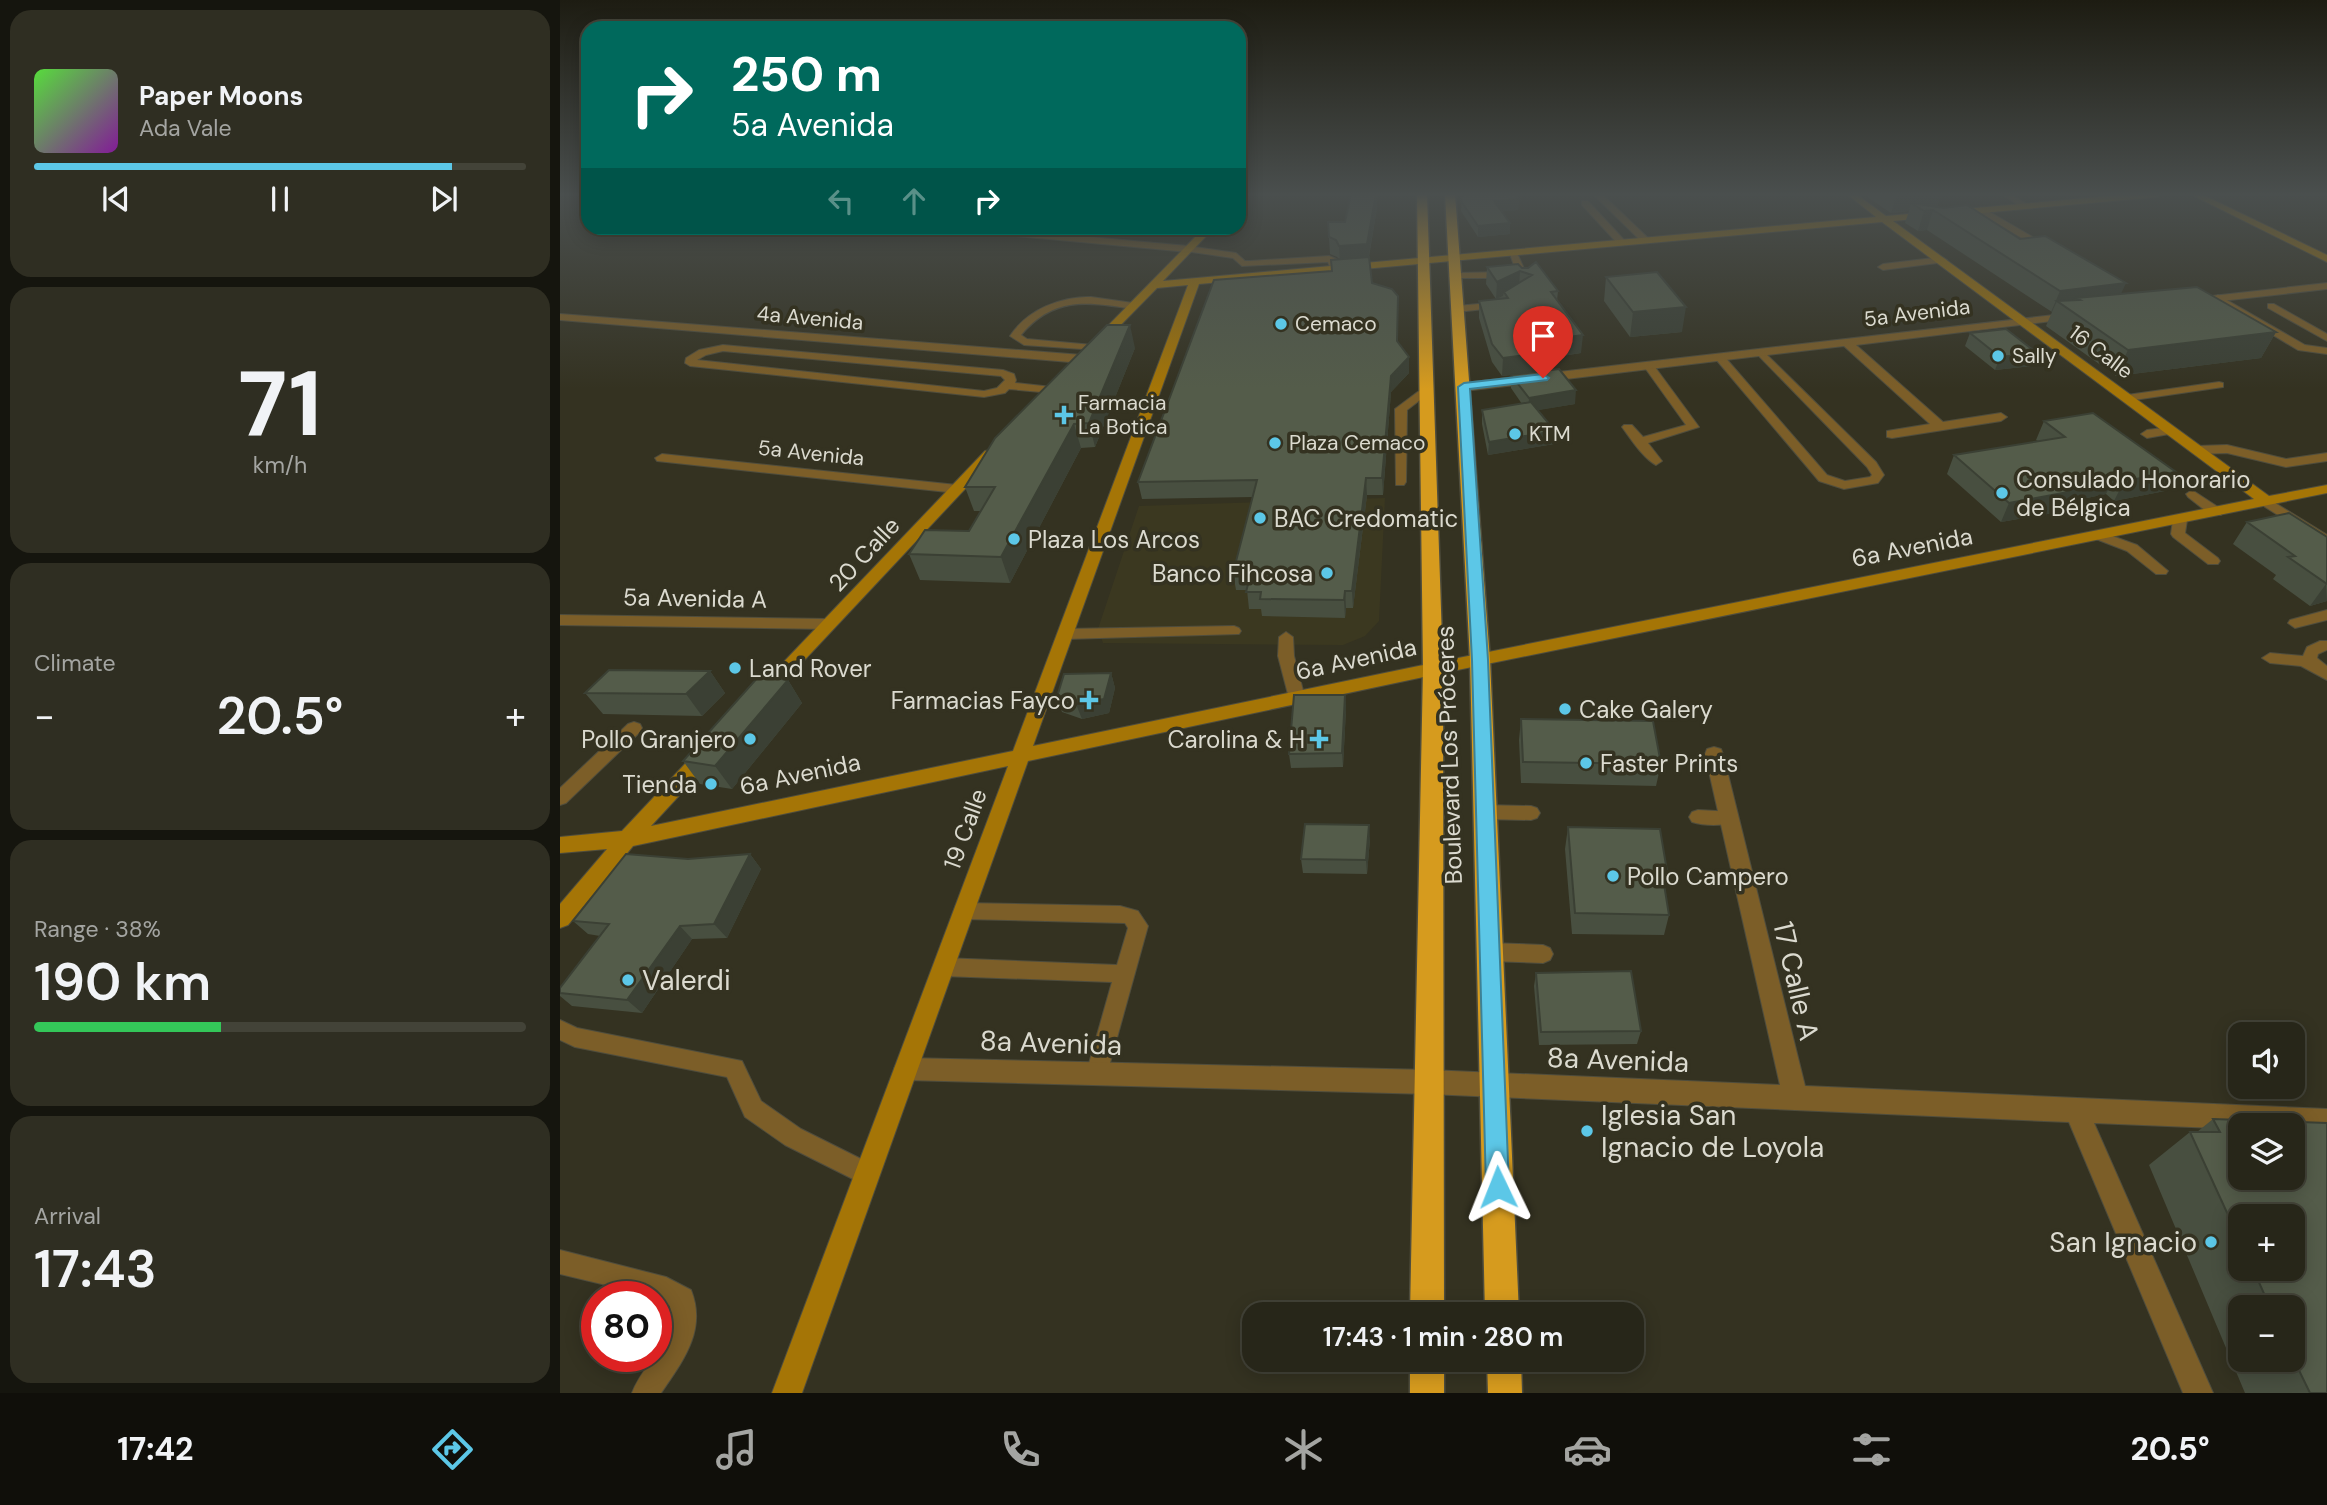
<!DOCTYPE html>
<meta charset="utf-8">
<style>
body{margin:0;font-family:"DM Sans",sans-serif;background:#2f2e22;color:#f1f3f6;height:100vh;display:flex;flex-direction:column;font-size:26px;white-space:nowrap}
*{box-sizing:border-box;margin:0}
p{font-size:23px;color:#a4a5a2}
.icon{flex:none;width:38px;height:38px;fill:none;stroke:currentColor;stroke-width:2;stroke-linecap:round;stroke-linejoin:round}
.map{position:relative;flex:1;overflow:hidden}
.panel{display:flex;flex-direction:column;gap:10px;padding:10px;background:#15150e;width:560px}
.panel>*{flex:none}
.guide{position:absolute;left:21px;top:21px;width:665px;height:214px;border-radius:21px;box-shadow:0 4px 18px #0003,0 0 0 2px #434338;background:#00695c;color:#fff;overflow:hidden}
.fabs{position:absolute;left:1668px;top:1022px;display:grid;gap:14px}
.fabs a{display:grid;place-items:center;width:77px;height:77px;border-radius:14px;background:#272619;box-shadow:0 4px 18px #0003,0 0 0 2px #434338;font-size:35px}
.speed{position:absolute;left:21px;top:1281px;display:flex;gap:14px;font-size:35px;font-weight:700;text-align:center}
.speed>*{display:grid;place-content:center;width:91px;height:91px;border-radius:50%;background:#272619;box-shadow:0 4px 18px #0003,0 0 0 2px #434338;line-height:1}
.speed .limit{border:10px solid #d22;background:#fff;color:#111}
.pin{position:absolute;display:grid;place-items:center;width:60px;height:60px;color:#fff;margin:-72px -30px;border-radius:50% 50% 50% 0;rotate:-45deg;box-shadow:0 0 7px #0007}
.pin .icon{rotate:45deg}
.me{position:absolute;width:77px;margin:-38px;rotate:358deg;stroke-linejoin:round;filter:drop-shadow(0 0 5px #0008)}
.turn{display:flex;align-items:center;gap:24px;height:147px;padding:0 35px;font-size:32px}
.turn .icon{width:91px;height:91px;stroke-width:2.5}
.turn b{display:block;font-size:49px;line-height:60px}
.lanes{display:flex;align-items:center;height:66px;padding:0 35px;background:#0003;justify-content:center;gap:35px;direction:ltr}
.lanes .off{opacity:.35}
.big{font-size:52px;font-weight:600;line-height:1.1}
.panel .tile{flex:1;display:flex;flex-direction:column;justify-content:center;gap:10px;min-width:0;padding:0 24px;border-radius:21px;background:#2f2e22}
.panel .dial{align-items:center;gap:0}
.dial b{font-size:91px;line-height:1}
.song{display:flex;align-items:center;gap:21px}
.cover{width:84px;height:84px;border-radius:10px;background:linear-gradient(135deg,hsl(110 70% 55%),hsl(290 70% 35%))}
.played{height:7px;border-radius:4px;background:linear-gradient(90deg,#5cc7e7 85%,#434338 85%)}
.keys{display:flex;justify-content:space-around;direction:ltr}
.heat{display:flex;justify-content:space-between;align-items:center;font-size:38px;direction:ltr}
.charge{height:10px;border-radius:5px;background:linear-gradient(90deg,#34c759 38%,#434338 0)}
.trip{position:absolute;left:682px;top:1302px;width:402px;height:70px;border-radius:21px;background:#272619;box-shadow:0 4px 18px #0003,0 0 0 2px #434338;font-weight:600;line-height:70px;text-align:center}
.tabs{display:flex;height:112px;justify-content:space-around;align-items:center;background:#100f0a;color:#a4a5a2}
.tabs .icon{width:49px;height:49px}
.tabs .on{color:#5cc7e7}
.tabs b{font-size:32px;color:#f1f3f6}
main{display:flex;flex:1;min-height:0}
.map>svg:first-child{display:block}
.built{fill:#3b3820}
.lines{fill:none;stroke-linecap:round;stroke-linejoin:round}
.lane-casing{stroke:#4f4d3d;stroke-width:2}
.street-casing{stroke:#4f4d3d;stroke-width:2}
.secondary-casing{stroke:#4f4d3d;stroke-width:2}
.highway-casing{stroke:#4f4d3d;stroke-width:3}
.lane{fill:#7c5e28;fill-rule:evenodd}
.street{fill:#7c5e28;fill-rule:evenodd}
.secondary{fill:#a57506;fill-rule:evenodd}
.highway{fill:#d69b1e;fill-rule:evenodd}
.wall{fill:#484f40;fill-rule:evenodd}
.shaded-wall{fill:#3b4034}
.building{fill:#545c4a;stroke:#3b4034;stroke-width:2;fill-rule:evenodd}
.route{fill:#5cc7e7;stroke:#3c8196;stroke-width:2}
.poi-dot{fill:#5cc7e7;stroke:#343221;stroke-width:2.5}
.labels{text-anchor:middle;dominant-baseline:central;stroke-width:7;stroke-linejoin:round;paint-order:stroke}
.far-street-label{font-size:21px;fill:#dbdacf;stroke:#343221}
.far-poi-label{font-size:21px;fill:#dbdacf;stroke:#343221;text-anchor:start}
.poi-label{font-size:24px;fill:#dbdacf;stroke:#343221;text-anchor:start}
.street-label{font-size:24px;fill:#dbdacf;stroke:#343221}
.near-poi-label{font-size:28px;fill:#dbdacf;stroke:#343221;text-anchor:start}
.near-street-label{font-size:28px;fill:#dbdacf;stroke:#343221}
</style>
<main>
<section class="panel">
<div class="tile">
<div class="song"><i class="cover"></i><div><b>Paper Moons</b><p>Ada Vale</p></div></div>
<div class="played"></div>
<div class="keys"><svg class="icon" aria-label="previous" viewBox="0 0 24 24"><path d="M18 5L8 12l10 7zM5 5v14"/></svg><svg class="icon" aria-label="pause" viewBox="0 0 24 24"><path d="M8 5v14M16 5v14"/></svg><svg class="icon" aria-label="next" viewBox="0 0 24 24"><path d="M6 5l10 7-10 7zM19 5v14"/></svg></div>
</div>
<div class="tile dial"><b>71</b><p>km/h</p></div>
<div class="tile"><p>Climate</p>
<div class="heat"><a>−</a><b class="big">20.5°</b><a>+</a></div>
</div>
<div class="tile"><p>Range · 38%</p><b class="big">190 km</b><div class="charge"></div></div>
<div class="tile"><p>Arrival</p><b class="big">17:43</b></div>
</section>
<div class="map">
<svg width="1767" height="1393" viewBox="0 0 1767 1393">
<rect width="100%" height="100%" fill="#343221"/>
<path class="built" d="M825,498L819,621L805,636L783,645L543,643L538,629L579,506Z"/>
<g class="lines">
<g class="lane-casing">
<path id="lane" d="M1441,194H1450L1470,206L1463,208Z
M1022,201H1028L1065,241V245H1059L1022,205Z
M1421,207L1488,246L1489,248L1482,250L1418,212L1417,210Z
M525,228H534L517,240H511V236Z
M628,246L676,253L685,261H690L769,256L776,259L780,270L772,272L768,262L682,266L673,258L625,251L623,249Z
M949,251L957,253L969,280L967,282L959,280Z
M1382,257L1387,260L1385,262L1323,270L1318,267L1323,264Z
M894,273L947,272L952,275L947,278H891L889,276Z
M1658,295L1745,345L1767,348V354L1738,350L1655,300L1653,298Z
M531,297L573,303L578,306L573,309C527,302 494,296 461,335L467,339L533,345L537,346V350L464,345L450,336C468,309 500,297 531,297Z
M940,302L945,305L943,307L897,312L892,309L897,306Z
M1708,304H1714L1767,334V341L1708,308Z
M163,345L443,370L454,374L456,380L455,383L492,387L498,390L492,393L449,389L445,393L424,397L130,366L125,363L126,358L139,350ZM163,351L441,376L445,380L437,388L424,391L137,360L146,355Z
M1201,349L1316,462L1324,475L1318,483L1284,489L1259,481L1154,357L1163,355L1267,475L1285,481L1310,477L1312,475L1307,467L1197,354L1196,352Z
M1088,362L1092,363L1139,427L1088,443L1102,461L1096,465C1083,458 1071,439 1062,427L1064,425H1072L1083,437L1126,425L1083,365Z
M1659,382L1663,383V387L1567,401L1561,398L1567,395Z
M863,388L873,390L847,410L846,482L844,485H836L835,409Z
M1611,427L1615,429V433L1587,438L1581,434L1587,430Z
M1667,445L1726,459L1767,453V461L1726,467L1667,453L1637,454L1631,450L1637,446Z
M1632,490L1661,509V515H1651L1628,497L1626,494Z
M1620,516L1627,520L1625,533L1658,558L1660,561L1658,564H1648L1613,537L1611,534L1613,520Z
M1541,532L1577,545L1608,571L1606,574H1596L1567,551L1536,539L1534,536Z
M1767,610V620L1735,628L1728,623L1730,620Z
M674,626L679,628L681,631L679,634L505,639L498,634L505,629Z
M726,632L733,637L734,656L745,698L737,704L729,698L718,656L719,637Z
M1760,641H1767V650L1758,654L1757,658L1767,666V680L1741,666L1710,663L1702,658L1710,653L1743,656L1747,647Z
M74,722L80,724L82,728L80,732L6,803L0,805V788L68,724Z
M924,805L971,806L977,808L980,813L977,818L971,820L924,819L918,817L915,812L918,807Z
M1138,810L1175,812L1178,817L1175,822C1163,826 1144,826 1132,822L1129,817L1132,812Z
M403,903L560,906L578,911L588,926L545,1081L537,1084L529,1081L526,1074L552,982L383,976L376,973L373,967L376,961L383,958L557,965L568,928L565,923L403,919L396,917L394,911L396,905Z
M929,943L983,945L990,948L993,954L990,960L983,963L929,961L922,958L919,952L922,946Z
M0,1020L17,1028L182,1061L201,1101L241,1129L315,1166L318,1174L315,1182L307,1185L299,1182L225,1145L185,1117L167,1077L15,1047L0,1040Z
M0,1250L106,1277L131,1290C147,1330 123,1361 101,1393H72C86,1358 114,1348 110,1306L96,1297L0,1274Z"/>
</g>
<g class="street-casing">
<path id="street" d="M1033,194H1042L1089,239V243H1083Z
M399,228H430L628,246L633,249L628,252L404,231Z
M1767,283V289L1634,304L1629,301L1634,298Z
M1512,313L1518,316L1516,318L1296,345L1383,422L1441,413L1447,417L1441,421L1332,438L1327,437V431L1370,424L1284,346L904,391L898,387L904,383Z
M0,314L522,355L528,359L522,363L0,320Z
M102,454L397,485L404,489L397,493L97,461L95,458Z
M1707,498L1767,535V546L1702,505L1700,502Z
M0,615L269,619L277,624L269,629L0,625Z
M1154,747L1161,749L1163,754L1245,1086L1767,1109V1133L1732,1132V1125H1680V1129L1534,1123L1653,1393H1623L1509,1122L869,1094L346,1080L338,1077L334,1069L338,1061L346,1058L869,1070L1220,1085L1145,754L1147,749Z"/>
</g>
<g class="secondary-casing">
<path id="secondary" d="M679,194H687L679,199Z
M1287,194H1296L1326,216L1571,194H1601L1597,197L1333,221L1709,496L1767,485V493L873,675L468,761L242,1393H212L448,766L73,846L8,925L0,928V904L47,849L0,853V837L62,831L139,749H153L155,754L153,759L91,826L453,751L628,285L597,288L543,343L533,341L644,228H654L603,281L1316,217ZM1322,222L1694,499L873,663L473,746L639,284Z
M1630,194H1641L1767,255V262Z
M430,450L435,451V457L207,700H195L192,696L195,692L425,451Z"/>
</g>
<g class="highway-casing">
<path id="highway" d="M857,194H867L883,669L884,1314H850L863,669Z
M885,194H895L930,660L959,1314H925L910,660Z
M850,1360H884V1393H850Z
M927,1360H961L962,1393H928Z"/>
</g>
<use href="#lane" class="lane"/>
<use href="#street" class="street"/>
<use href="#secondary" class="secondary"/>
<use href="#highway" class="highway"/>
</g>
<path class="wall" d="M817,194V208L809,257L812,283L838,311V342L849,357V373L831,392L823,495H807L793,608H786L785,618L702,616L701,609H689L687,590H676L673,573L693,497L582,499L578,482L772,271L779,259L777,257L770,254L768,222H785Z
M902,194L959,199L958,210L941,211L950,234L918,237L901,211Z
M1303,194H1381L1377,207L1460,239L1561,294L1716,332L1701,358L1556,376L1486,326L1492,312L1367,230L1358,231L1345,223L1349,211L1331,213Z
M927,267L962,268L998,291L997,301L1021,353L989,358L988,371L1015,404L977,410L995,431L994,444L928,455L922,424V410L962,404L951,388V375L942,376L932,362L919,318V301L936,299L926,284Z
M1046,277L1122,332L1070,337L1044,301Z
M1410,333L1477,353L1472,366L1435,370L1405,346Z
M575,348L535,447L521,448L450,583L360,580L349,554L409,531L421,511H414L405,487Z
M1484,421L1616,472L1605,491L1554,501L1546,494L1503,503L1499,512L1441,522L1387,474L1394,455L1478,441L1476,440Z
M1687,522L1767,537V601L1750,606L1713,579L1716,575L1673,544Z
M150,671L165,693L142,716L43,714L25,693Z
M551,673L555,688L549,713L522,719L502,712L497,697Z
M228,680L242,703L172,789L140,784L123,761Z
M785,695L786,709L783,767L731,768L729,754Z
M961,719L1101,764L1096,786L961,783L959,740Z
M1008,827L1108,877L1105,889L1109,915L1104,935L1012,934L1005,849Z
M810,839L807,874L743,873L741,859Z
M190,854L201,869L167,938L132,939L82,1013L12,1006L0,996V988L40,936L28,934L13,921L128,859Z
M976,973L1081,1031L1077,1044L979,1045L974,986Z
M1653,1119L1767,1123V1393H1685L1589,1165L1630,1132H1637ZM1680,1216L1732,1269H1680ZM1680,1307H1732V1360H1680Z"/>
<path class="shaded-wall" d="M817,194V208L808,260L780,263L779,246Z
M1337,194H1381L1376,209L1351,203L1349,211L1331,213Z
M959,199L958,210L934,212V201Z
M1373,210L1367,230L1358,231L1364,211Z
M950,223V234L918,237V226Z
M960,271L959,288L944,292L943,296L936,299L937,282Z
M1566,283L1556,305L1520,300L1516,298L1511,310L1497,301L1492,312H1491L1500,291Z
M1126,307L1122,332L1070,337L1073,312Z
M570,325L575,348L535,447L529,423Z
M1716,332L1701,358L1556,376L1568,350Z
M1023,335L1021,353L989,358L988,371L942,376L943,358L980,341Z
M1477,353L1472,366L1435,370L1440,357Z
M849,357V373L831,392L823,495L822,478L831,376Z
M1016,390L1015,404L968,412L969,398Z
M514,424L521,448L450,583L441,557Z
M995,431L994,444L928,455L929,442Z
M1616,472L1605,491L1554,501L1564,481Z
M1556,475L1546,494L1503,503L1499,512L1441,522L1449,503L1501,486Z
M806,478L807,495L793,608L792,591Z
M1766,584L1767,601L1750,606Z
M785,591L786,608L785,618L784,600Z
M150,671L165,693L142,716L126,694Z
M551,673L555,688L549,713L522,719L516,704Z
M228,680L242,703L172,789L155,766Z
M785,695L786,709L783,767L782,753Z
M809,825L810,839L807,874L806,860Z
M190,854L201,869L167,938L154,924Z
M120,926L132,939L82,1013L67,1000Z"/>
<path class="building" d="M791,194H816L807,244L779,246L776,240L769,237L768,222H785Z
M902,194H955L959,199L934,201L950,223L918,226L901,201Z
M1351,203L1384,208L1407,205L1460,239L1485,236L1566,283L1500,291L1373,210L1364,211Z
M809,257L812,283L832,289L838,296L837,341L849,357L831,376L822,478H806L792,591H785L784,600L700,599L701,592H686L691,573H673L697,480L578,482L654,280L772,271L771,260Z
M976,262L998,291L991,292L1023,335L980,341L990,352L943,358L932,344L919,301L948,298L944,292L972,275L960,271L937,282L927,267L958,264L962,268H968Z
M1097,272L1126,307L1073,312L1046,277Z
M1637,287L1716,332L1568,350L1497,301L1520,300L1516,298Z
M547,325H570L529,423L514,424L441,557L349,554L365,530L409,531L435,487H405L435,438Z
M1446,329L1477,353L1440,357L1410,333Z
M999,369L1016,390L969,398L951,375Z
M971,402L995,431L929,442L922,410Z
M1533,413L1616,472L1564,481L1556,475L1501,486L1508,492L1449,503L1394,455L1505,437L1484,421Z
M1729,513L1767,537V584L1728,557L1735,556L1687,522Z
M49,670L150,671L126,694L25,693Z
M551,673L544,699L516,704L497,697L504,674Z
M199,676L228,680L155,766L123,761Z
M734,695H785L782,753L729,754Z
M961,719L1093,721L1101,764L963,762Z
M745,824L809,825L806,860L741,859Z
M1008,827L1100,829L1108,877L1103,878L1109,915L1015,913Z
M66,854L128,859L190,854L154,924L120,926L67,1000L0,993V988L49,924L13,921Z
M1071,971L1081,1031L981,1032L976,973Z
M1653,1119L1767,1123V1393H1750L1732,1356V1307H1710L1693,1269H1732V1216H1680V1241L1630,1132H1660ZM1680,1125H1732V1178H1680Z"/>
<linearGradient id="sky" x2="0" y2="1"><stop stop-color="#1d1c12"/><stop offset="0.5" stop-color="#4a4f4e"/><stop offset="1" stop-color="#4a4f4e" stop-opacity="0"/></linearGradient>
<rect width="1767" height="389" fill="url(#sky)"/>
<path class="route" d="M983,374L989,378L987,380L910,389L928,660L949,1187L946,1195L938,1198L929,1195L926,1187L912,660L898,387L904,383Z"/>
<g class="poi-dot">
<circle cx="721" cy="324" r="7"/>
<circle cx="1438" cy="356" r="7"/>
<path d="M500.5 404.5h7v7h7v7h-7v7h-7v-7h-7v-7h7z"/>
<circle cx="955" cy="434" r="7"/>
<circle cx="715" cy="443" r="7"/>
<circle cx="1442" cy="493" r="7"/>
<circle cx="700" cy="518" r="7"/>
<circle cx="454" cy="539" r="7"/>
<circle cx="767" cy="573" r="7"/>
<circle cx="175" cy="668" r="7"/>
<path d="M525.5 689.5h7v7h7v7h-7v7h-7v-7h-7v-7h7z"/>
<circle cx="1005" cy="709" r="7"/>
<circle cx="190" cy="739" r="7"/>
<path d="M755.5 728.5h7v7h7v7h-7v7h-7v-7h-7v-7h7z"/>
<circle cx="1026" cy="763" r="7"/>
<circle cx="151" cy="784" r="7"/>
<circle cx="1053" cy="876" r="7"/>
<circle cx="68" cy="980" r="7"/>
<circle cx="1027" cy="1131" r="7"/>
<circle cx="1651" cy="1242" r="7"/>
</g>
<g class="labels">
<g class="far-street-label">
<text transform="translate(1357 313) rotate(-7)">5a Avenida</text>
<text transform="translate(250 318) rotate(5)">4a Avenida</text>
<text transform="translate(1541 352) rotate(37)">16 Calle</text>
<text transform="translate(251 453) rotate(6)">5a Avenida</text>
</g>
<g class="far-poi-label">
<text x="735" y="324">Cemaco</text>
<text x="1452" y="356">Sally</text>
<text x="518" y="403">Farmacia<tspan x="518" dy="24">La Botica</tspan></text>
<text x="969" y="434">KTM</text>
<text x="729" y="443">Plaza Cemaco</text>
</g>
<g class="poi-label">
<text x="1456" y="479">Consulado Honorario<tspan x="1456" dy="28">de Bélgica</tspan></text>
<text x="714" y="518">BAC Credomatic</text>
<text x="468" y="539">Plaza Los Arcos</text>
<text x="753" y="573" text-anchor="end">Banco Fihcosa</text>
<text x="189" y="668">Land Rover</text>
<text x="515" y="700" text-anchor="end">Farmacias Fayco</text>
<text x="1019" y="709">Cake Galery</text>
<text x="176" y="739" text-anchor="end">Pollo Granjero</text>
<text x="745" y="739" text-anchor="end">Carolina &amp; H</text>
<text x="1040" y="763">Faster Prints</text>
<text x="137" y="784" text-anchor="end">Tienda</text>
<text x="1067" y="876">Pollo Campero</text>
</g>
<g class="street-label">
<text transform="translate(1352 547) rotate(-11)">6a Avenida</text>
<text transform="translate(304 554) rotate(-47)">20 Calle</text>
<text transform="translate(135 598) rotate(1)">5a Avenida A</text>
<text transform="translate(796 659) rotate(-12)">6a Avenida</text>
<text transform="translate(889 755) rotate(-92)">Boulevard Los Próceres</text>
<text transform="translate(240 774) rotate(-12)">6a Avenida</text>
<text transform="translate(405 829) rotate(-70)">19 Calle</text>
</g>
<g class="near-poi-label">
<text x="82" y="980">Valerdi</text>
<text x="1041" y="1115">Iglesia San<tspan x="1041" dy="32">Ignacio de Loyola</tspan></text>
<text x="1637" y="1242" text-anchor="end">San Ignacio</text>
</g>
<g class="near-street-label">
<text transform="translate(1236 981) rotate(77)">17 Calle A</text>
<text transform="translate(491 1043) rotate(2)">8a Avenida</text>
<text transform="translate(1058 1060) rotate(2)">8a Avenida</text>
</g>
</g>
</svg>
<div class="fabs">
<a><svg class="icon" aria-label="sound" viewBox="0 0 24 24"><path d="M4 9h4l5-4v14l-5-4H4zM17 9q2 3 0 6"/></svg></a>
<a><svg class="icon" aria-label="layers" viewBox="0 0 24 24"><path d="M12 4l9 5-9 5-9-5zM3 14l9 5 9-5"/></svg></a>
<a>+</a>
<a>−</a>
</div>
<div class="speed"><div class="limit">80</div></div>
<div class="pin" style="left:983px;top:378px;background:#d93025"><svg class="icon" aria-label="arrive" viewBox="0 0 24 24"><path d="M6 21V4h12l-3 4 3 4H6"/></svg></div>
<svg class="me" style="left:938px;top:1187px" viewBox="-20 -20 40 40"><path d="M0-17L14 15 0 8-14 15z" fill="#5cc7e7" stroke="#fff" stroke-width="4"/></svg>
<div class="trip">17:43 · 1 min · 280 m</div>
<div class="guide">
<div class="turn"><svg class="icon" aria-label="right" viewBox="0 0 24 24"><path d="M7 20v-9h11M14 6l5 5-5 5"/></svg><div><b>250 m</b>5a Avenida</div></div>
<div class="lanes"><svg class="icon off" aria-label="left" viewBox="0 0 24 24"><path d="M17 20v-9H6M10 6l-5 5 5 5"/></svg><svg class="icon off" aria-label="ahead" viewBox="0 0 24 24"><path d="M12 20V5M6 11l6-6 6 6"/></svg><svg class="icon" aria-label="right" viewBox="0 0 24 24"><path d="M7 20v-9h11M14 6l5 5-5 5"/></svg></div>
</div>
</div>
</main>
<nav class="tabs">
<b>17:42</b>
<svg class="icon on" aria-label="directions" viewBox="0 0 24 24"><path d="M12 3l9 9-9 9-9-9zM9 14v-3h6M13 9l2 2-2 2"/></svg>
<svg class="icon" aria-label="music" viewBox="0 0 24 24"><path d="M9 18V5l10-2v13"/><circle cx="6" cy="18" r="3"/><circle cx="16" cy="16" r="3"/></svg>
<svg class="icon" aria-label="phone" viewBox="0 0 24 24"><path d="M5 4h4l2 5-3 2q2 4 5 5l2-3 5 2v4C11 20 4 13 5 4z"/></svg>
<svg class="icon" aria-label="climate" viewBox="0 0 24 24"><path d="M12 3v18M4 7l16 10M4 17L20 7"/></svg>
<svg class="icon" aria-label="car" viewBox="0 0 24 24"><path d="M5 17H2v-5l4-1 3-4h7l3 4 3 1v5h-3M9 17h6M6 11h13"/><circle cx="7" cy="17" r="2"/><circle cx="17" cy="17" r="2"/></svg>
<svg class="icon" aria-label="filters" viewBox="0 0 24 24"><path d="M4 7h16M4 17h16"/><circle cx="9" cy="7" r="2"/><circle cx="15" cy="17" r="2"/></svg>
<b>20.5°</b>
</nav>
